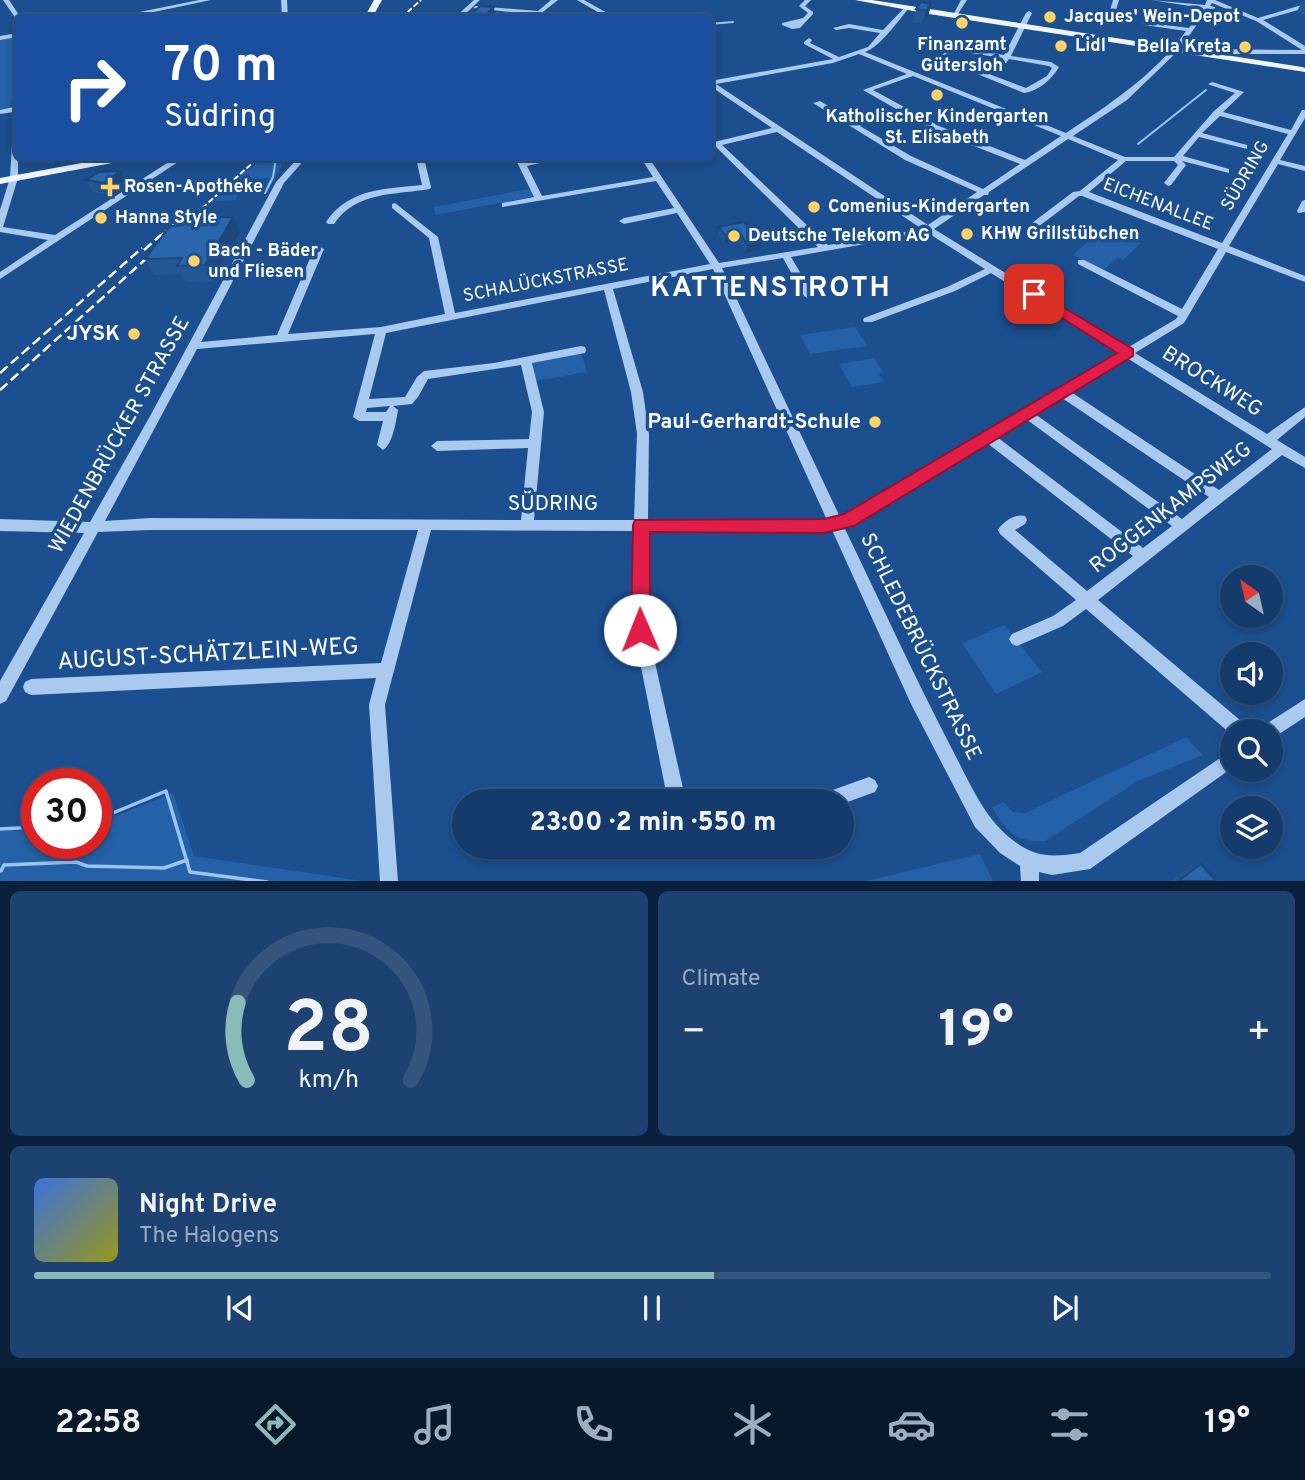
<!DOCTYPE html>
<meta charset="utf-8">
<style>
body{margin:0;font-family:Overpass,sans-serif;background:#1d4271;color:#f1f3f6;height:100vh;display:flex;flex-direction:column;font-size:26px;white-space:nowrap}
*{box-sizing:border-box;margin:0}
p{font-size:23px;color:#9dadc1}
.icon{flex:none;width:38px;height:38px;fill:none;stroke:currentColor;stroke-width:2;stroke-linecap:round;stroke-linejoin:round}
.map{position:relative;height:881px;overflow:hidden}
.panel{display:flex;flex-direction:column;gap:10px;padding:10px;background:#0b203b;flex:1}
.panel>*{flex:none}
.banner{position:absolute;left:14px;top:14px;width:700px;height:147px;border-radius:10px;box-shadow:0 4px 10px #0003,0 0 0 2px #33557e;background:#1a4fa0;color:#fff;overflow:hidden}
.needle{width:46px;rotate:326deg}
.controls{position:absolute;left:1220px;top:565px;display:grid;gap:14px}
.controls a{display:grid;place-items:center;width:63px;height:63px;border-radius:50%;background:#143b6b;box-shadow:0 4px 10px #0003,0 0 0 2px #33557e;font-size:35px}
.speed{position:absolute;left:21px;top:768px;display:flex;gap:14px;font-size:35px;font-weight:700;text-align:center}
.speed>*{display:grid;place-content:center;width:91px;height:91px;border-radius:50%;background:#143b6b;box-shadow:0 4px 10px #0003,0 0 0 2px #33557e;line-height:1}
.speed .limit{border:10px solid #d22;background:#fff;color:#111}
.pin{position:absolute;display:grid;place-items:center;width:60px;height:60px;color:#fff;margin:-30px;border-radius:14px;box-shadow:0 4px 10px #0006}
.me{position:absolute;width:77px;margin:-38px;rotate:359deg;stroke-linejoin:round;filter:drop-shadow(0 0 5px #0008)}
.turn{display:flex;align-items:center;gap:24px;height:147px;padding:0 35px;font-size:32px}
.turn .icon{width:91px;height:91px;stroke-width:2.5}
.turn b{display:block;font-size:49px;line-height:60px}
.big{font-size:52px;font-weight:800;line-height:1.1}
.panel .card{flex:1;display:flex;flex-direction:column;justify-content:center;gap:10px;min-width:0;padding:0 24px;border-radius:10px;background:#1d4271}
.panel .dial{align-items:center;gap:0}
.dial svg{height:182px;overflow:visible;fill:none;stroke:#33557e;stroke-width:7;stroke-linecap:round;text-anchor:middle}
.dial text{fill:#f1f3f6;stroke:none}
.song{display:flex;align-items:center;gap:21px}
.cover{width:84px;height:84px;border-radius:10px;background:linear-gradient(135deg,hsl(220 70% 55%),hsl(60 70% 35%))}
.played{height:7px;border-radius:4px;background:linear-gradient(90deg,#8bbbb9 55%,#33557e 55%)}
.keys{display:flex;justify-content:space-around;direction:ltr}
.heat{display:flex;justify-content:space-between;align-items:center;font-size:38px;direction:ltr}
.panel .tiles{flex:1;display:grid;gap:10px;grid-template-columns:1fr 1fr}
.card:last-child{grid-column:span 2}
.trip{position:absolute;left:452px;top:789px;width:402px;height:70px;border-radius:35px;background:#143b6b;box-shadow:0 4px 10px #0003,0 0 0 2px #33557e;font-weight:800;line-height:70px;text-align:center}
.tabs{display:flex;height:112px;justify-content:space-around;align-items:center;background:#08182b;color:#9dadc1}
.tabs .icon{width:49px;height:49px}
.tabs .active{color:#8bbbb9}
.tabs b{font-size:32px;color:#f1f3f6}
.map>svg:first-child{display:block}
.green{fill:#2461a8}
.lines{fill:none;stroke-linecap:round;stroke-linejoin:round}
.stream-far1{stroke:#9cc4f0;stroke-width:2}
.stream{stroke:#9cc4f0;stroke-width:3.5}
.minor{fill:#a9c9ee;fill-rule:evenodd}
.major{fill:#f0f6ff;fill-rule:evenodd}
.rail-far1{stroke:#fff;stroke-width:2;stroke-dasharray:6 2.5;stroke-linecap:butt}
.rail{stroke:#fff;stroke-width:2.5;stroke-dasharray:10 4.5;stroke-linecap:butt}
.wall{fill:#245895}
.shaded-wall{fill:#1d4779}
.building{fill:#2a66ad;stroke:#1d4779;stroke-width:2}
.route{fill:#e11d48;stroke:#92132f;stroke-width:2}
.poi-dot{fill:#ffd166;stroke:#1b4f8f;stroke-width:2.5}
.labels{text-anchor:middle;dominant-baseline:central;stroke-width:7;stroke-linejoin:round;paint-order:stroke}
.far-poi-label{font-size:18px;font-weight:bold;fill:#fff;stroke:#1b4f8f;text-anchor:start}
.far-street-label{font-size:18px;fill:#fff;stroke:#1b4f8f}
.poi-label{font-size:21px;font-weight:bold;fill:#fff;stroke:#1b4f8f;text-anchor:end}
.street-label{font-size:21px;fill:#fff;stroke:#1b4f8f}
.near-street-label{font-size:24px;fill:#fff;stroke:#1b4f8f}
.district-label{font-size:28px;font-weight:bold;letter-spacing:2px;fill:#fff;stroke:#1b4f8f}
</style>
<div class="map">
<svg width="1305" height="882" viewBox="0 0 1305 882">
<rect width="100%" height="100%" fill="#1b4f8f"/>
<path class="green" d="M8,38L17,39L11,108L0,110V40Z
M262,158H278L282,165L267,193H263L270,178C251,178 246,185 235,200L214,201Z
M529,189L536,196L435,215L434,207Z
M1104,228L1141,243L1123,260L1118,258L1102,271L1073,255Z
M855,327L867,346L810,354L800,335Z
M581,352L587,372L536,381L532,366L536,360Z
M874,358L883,373L879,374L884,382L852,387L839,364Z
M1004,625L1042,672L996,694L962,643Z
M1186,737L1203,755L1138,781L1045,841C1016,843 1005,830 992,807L1004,802L1013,812L1025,813Z
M173,793L194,856L363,881H0V831L37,830V844H96V824Z
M980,854L993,881H866Z"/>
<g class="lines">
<path class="stream-far1" d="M710,24L733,22
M1138,144L1206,90
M265,193L273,177L276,158"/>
<path class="stream" d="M96,820L166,791L190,872L267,882
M0,829L37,827
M1,871L4,865L76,862L87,866L164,868L187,860"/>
<path class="minor" d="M3,0H9L21,18L16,19Z
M199,0H211L125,18H110Z
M281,0H287L288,18H282Z
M474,0H480L461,18H454Z
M551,0H558L539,15L473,8L476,6L538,11Z
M577,0H584L616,18H608Z
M805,0H811L805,6L813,12V14L800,28L792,29L782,25V23L803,18L808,13L799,6Z
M961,0H967L956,17H952Z
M1113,0H1119L1116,10L1113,12L1110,10Z
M1151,0L1205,5L1207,0H1215L1258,18L1305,4V8L1263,20L1305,46V54H1187V52L1194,49L1302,50L1256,21L1212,3L1210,6L1215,7V9H1208L1179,50L1127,100L1073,136L1125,157H1174L1214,111L1235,93L1210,85L1208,84L1212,82L1244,92L1223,112L1291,130L1302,110H1305V118L1280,160L1305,166V171L1278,164L1229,246L1305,276V282L1226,252L1184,323L1135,353L1267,434L1305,407V417L1277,440L1305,457V468L1282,455L1098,600L1247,726L1249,732H1232V735L1086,609L1063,626L1017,646L1012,644L1009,639L1012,634L1053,616L1076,600L1000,534L998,530C1002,522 1016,513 1025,516L1027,520L1025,524L1015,530L1087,591L1133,556L987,443L853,525L844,527C880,601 914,676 952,749C969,781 984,819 1014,841C1037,858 1053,857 1080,853L1232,750V768L1090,869L1052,875L1039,872V882H1021L1020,866L1000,853L975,827L911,704L832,530L824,532L648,531L646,622L686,802H668L632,622L634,531L431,530L385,705L398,882H380L369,705L376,678L31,695L25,692L23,687L25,682L31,679L381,663L418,530H150L98,532L6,701L0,704V681L84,533L0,531V519L90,522L149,418L276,182L298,158H306L284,183L201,342L277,335L314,249L319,246L324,249L288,334L381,327L445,314L429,238L392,208V204L395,203L438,237L455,313L710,264L677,213L624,224L619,221L624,218L674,208L656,181L502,207V203L534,197L515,158H523L525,161L546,158H561L527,166L542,196L653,177L641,158H649L719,263L818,247L715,146L710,147V143L772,128L710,86V81L833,59L804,44V42L809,38L812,40L810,43L839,57L868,47L880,33L849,28L836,30L833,28L849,24L883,30L906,6L909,8C898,21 880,47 865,52L1066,133C1110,104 1156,74 1186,31L1144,25L1142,22L1189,28L1203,8ZM859,54L907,74L863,90L898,110L855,122L820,101L813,103L905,160L977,192L928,225L716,84L833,63ZM913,76L1061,136L1025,160L939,126L873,90ZM903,113L933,130L1020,164L983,189L911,156L860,126ZM1220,116L1288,134L1222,243L1089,192L1126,161H1174L1178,165L1164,183L1168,186L1171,185L1186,165L1182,161L1229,173V169L1183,156L1199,137L1247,149V145L1202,133ZM777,132L922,229L828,245L722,145ZM1068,139L1118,160L1080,191L1073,192L1032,223V227H1038L1079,196H1082L1218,249L1182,309L1084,260H1078V264L1178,316L1176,319L1127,348L934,229L984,195H988L989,192ZM928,233L985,269L947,287L864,318L863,320L864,322H872L955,291L991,273L1119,353L845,516L840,517L722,268L783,258L804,296L809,299L814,296L791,257ZM713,269L827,520H648L649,434L643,392L613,289ZM604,290L631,392L637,434L634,520H534L544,412L532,363L585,353L586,350L585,347L581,346L494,363L424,371L417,377L405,397L369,399L386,333ZM375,334L353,417L359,421H383L377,445L383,450C393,444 396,421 398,410L393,406L412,404L418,397L428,379L521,365L532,412L529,439L437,441L431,446L437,451L528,448L521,520L150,518L105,521L197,349ZM1127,358L1272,449L1219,490L1071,392ZM1062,398L1209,497L1182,519L1035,414ZM390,406L386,412H366L367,408ZM1026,419L1172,526L1143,548L997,437Z
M1029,11L1032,13L1011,56L1051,62L1059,67C1052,79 1039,91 1024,93L940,59L949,46L1004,55L1026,13ZM951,50L1003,58L983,72L947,58ZM1009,59L1049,66L1052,68L1047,76L1026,88L989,74L1006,63Z
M18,33V37L0,40V36Z
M18,101V178L3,227L55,235L175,158H184L0,279V272L48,240L0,232V210L10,178L14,112L0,114V110L14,107V103Z
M416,158H424L431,187L430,189C395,195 356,191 334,224H328L326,222C349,188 385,189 422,185Z
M1305,200V212L1298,213L1297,211L1302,201Z
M1305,699V717L1270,740V732H1261L1263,726Z
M869,777L875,780L878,786L875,792L842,804V802H813L816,796Z"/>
<path class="major" d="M374,0H382L372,18H364Z
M855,0H872L1302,67L1305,68V72L929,14Z
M109,158H128L123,161L0,184V178Z"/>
<path class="rail-far1" d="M401,18L421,0
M177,231L258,158
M159,237L181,218"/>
<path class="rail" d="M144,250L161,235
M0,373L142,248
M0,390L159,247"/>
</g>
<path class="wall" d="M1302,2H1305V16L1296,13Z
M931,4L928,16L922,24L913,22L916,9Z
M121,171L127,183L110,195L93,192L86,180Z
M744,222L761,243L760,250L746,253L738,240L724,243L719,235V227Z
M240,232L213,281L186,282L181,274L154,275L145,259Z
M1201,864L1216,881H1171L1182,873Z"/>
<path class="shaded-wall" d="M931,4L928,16L922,24L926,11Z
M494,7L495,17L494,18H481Z
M121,171L127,183L110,195L103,183Z
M233,217L240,232L213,281L205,265Z
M739,232L738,240L724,243L725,235Z
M761,243L760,250L746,253L747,245Z"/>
<path class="building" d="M921,2L931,4L926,11L916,9Z
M480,6L494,7L481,18H468Z
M121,171L103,183L86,180L99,172Z
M233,217L205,265L177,266L182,258L145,259L170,226L183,225L188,218Z
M744,222L761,243L747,245L739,232L725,235L719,227Z
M1201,864L1216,881H1178Z"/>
<path class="route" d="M1034,290L1133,349V356L854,526L824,533L650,532V630L647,636L640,639L633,636L631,630L633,525L635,520L824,519L844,514L1117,353L1029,297V291Z"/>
<g class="poi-dot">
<circle cx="1050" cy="17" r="7"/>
<circle cx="962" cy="23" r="7"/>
<circle cx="1061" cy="46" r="7"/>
<circle cx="1245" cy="47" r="7"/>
<circle cx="937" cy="95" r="7"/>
<path d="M106.5 176.5h7v7h7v7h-7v7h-7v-7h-7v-7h7z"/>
<circle cx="814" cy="207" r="7"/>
<circle cx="101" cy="218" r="7"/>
<circle cx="967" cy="234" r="7"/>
<circle cx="734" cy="236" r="7"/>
<circle cx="194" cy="261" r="7"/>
<circle cx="134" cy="334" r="7"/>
<circle cx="875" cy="422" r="7"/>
</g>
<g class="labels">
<g class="far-poi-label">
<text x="1064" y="17">Jacques' Wein-Depot</text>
<text x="962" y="45" text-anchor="middle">Finanzamt<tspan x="962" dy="21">Gütersloh</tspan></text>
<text x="1075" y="46">Lidl</text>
<text x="1231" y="47" text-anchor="end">Bella Kreta</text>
<text x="937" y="117" text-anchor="middle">Katholischer Kindergarten<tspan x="937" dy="21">St. Elisabeth</tspan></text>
<text x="124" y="187">Rosen-Apotheke</text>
<text x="828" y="207">Comenius-Kindergarten</text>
<text x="115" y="218">Hanna Style</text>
<text x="981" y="234">KHW Grillstübchen</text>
<text x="748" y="236">Deutsche Telekom AG</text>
<text x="208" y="251">Bach - Bäder<tspan x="208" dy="21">und Fliesen</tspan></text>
</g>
<g class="far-street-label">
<text transform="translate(1246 176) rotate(-60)">SÜDRING</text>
<text transform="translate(1158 205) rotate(21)">EICHENALLEE</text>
<text transform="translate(546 281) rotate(-11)">SCHALÜCKSTRASSE</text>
</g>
<g class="poi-label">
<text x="120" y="334">JYSK</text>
<text x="861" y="422">Paul-Gerhardt-Schule</text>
</g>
<g class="street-label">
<text transform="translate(1212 382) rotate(32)">BROCKWEG</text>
<text transform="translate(120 435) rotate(-61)">WIEDENBRÜCKER STRASSE</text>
<text x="553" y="504">SÜDRING</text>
<text transform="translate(1171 508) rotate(-38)">ROGGENKAMPSWEG</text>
<text transform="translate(920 647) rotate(64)">SCHLEDEBRÜCKSTRASSE</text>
</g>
<g class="near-street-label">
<text transform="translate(208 655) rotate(-3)">AUGUST-SCHÄTZLEIN-WEG</text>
</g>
<g class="district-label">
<text x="771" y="289">KATTENSTROTH</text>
</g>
</g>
</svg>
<div class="controls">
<a><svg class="needle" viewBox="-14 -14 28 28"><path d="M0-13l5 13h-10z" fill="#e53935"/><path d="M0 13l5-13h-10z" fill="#9dadc1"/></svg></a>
<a><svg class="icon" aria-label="sound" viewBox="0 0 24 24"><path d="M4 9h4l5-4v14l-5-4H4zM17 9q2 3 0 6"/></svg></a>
<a><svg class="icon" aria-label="search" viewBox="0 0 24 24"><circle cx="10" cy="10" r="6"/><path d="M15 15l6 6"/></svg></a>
<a><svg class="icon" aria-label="layers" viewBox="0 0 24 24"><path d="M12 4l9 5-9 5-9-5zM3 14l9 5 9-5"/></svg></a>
</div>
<div class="speed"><div class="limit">30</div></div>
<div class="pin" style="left:1034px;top:294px;background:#d93025"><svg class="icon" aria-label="arrive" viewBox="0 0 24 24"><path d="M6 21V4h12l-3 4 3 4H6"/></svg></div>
<svg class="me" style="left:640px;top:630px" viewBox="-20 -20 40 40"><circle r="19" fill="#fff"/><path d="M0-13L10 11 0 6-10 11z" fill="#e11d48"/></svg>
<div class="trip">23:00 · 2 min · 550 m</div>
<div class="banner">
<div class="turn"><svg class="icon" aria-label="right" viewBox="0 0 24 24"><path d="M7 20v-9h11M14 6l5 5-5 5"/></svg><div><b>70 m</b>Südring</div></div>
</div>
</div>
<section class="panel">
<div class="tiles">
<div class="card dial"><svg viewBox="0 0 100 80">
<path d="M14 69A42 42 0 1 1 86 69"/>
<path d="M14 69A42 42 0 0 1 10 35" stroke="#8bbbb9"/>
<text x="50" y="56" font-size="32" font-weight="700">28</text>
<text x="50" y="72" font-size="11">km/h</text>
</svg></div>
<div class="card"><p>Climate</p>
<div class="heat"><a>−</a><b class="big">19°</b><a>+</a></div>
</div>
<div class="card">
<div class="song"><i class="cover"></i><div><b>Night Drive</b><p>The Halogens</p></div></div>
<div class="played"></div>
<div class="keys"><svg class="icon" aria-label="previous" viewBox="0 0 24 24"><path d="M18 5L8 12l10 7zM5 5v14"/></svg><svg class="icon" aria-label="pause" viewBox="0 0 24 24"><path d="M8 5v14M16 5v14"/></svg><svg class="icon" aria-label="next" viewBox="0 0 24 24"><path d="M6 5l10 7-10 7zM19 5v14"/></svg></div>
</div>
</div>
</section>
<nav class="tabs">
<b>22:58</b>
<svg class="icon active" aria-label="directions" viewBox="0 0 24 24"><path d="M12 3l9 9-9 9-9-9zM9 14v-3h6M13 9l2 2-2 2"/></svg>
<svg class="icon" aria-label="music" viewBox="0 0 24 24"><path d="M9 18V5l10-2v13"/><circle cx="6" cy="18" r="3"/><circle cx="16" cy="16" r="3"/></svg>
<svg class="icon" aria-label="phone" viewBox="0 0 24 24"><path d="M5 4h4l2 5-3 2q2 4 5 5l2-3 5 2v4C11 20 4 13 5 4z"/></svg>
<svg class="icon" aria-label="climate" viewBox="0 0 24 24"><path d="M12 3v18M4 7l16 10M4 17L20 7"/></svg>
<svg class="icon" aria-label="car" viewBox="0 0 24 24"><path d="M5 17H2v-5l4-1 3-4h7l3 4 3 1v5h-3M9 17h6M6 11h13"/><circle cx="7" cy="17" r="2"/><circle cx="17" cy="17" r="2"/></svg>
<svg class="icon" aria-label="filters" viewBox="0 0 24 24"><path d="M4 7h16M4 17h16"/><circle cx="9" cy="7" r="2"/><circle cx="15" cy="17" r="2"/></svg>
<b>19°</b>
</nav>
